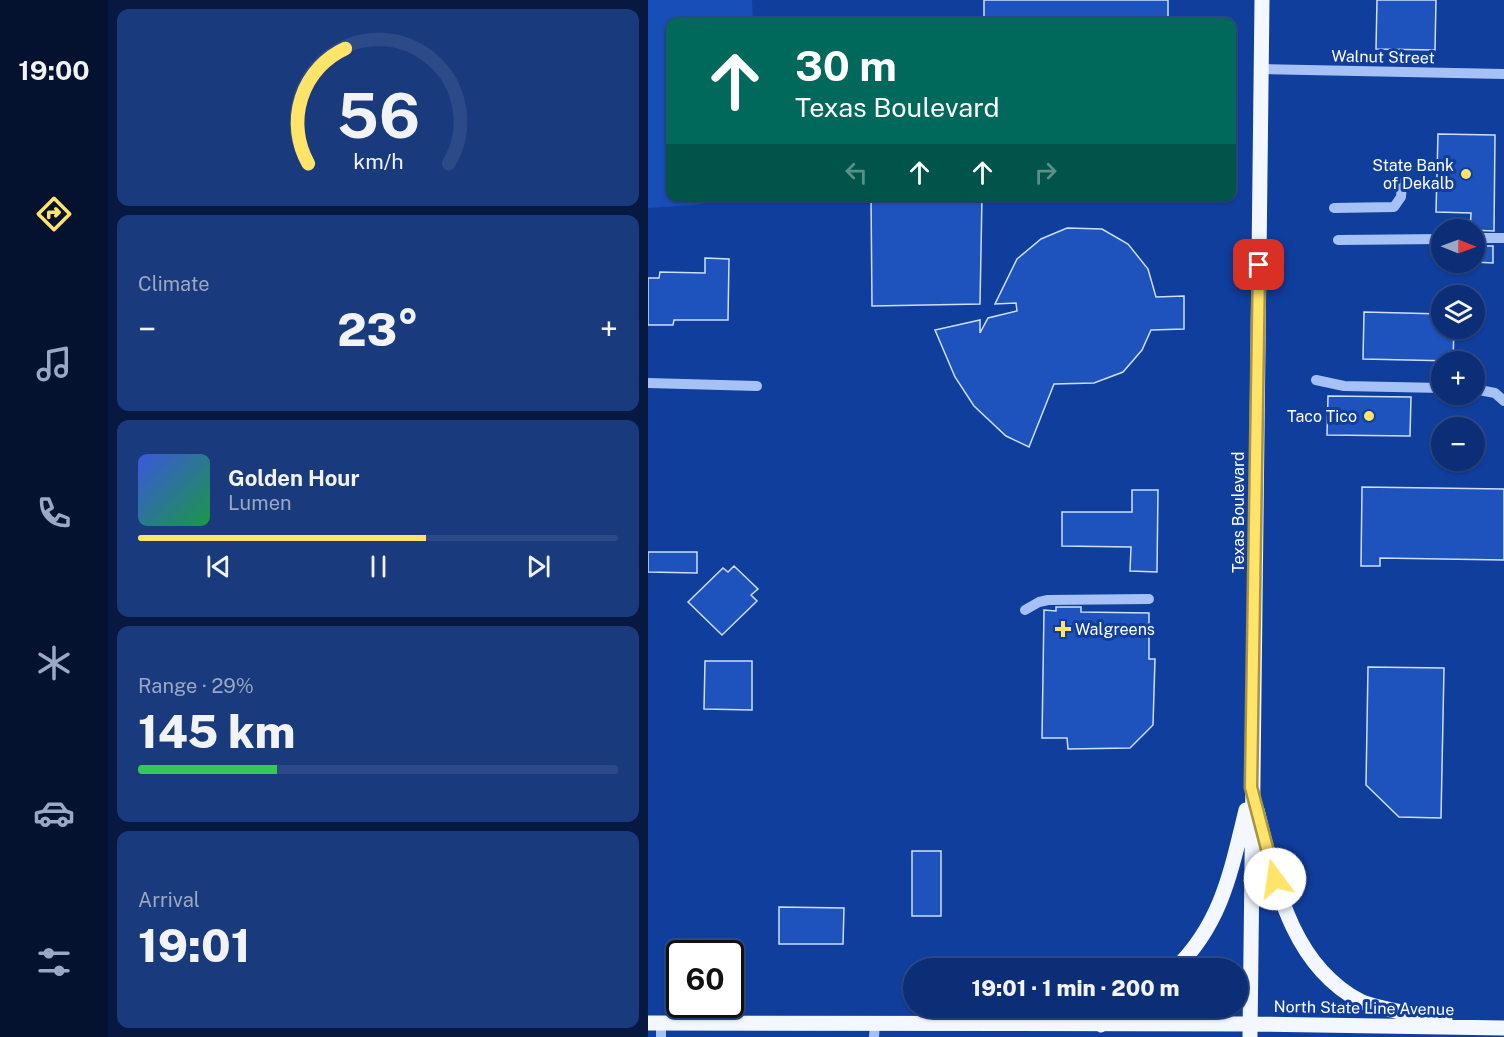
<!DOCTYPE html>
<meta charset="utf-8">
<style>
body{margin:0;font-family:"Public Sans",sans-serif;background:#1a3a7e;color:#f1f3f6;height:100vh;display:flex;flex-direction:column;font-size:22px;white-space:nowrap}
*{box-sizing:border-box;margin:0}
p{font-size:20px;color:#9aa8c5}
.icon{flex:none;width:33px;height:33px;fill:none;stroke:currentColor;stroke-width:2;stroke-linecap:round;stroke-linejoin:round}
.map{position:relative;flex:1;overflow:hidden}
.side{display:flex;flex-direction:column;gap:9px;padding:9px;background:#071941;width:540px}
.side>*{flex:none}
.hud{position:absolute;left:18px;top:18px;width:570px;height:183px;border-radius:12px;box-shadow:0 2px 4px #0004,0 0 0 2px #2c4a88;background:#00695c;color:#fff;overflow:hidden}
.needle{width:39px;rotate:91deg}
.controls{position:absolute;left:783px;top:219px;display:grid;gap:12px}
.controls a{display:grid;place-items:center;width:54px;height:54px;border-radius:50%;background:#0c2e76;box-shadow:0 2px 4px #0004,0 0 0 2px #2c4a88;font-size:30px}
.speed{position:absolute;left:18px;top:940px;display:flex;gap:12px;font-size:30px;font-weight:700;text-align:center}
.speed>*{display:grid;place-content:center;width:78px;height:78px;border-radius:50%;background:#0c2e76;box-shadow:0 2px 4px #0004,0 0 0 2px #2c4a88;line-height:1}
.speed .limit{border:3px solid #111;border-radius:9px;background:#fff;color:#111}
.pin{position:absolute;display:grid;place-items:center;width:51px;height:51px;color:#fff;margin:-26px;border-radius:12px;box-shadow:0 3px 9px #0006}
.me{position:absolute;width:66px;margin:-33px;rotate:346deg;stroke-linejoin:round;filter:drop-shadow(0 0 4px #0008)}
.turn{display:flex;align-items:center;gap:21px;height:126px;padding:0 30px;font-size:27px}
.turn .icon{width:78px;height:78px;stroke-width:2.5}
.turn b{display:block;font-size:42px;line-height:51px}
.lanes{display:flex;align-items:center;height:57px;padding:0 30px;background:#0003;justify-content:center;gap:30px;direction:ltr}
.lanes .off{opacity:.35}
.big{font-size:45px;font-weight:800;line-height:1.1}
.side .widget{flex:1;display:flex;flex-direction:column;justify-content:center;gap:9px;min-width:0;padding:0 21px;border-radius:12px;background:#1a3a7e}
.side .dial{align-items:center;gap:0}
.dial svg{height:156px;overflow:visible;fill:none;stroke:#2c4a88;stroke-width:7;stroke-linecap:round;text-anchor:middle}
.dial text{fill:#f1f3f6;stroke:none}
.song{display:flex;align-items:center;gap:18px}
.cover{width:72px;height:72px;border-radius:9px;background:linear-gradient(135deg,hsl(230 70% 55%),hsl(140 70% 35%))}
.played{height:6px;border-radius:3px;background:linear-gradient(90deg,#ffe469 60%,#2c4a88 60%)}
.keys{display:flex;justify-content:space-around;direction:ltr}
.heat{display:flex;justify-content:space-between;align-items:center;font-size:33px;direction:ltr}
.charge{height:9px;border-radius:4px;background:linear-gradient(90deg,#34c759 29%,#2c4a88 0)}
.trip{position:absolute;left:255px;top:958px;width:345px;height:60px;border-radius:30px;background:#0c2e76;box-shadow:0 2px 4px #0004,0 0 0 2px #2c4a88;font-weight:800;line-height:60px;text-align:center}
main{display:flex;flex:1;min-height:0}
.tabs{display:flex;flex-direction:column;width:108px;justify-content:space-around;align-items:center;background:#05122f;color:#9aa8c5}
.tabs .icon{width:42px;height:42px}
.tabs .current{color:#ffe469}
.tabs b{font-size:27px;color:#f1f3f6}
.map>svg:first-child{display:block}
.green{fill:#174eb8}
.building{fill:#1e53bd;stroke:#cedffe;stroke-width:1.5}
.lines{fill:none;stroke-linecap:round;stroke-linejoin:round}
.minor{stroke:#a5c1f5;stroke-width:10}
.major{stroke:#f3f7ff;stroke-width:15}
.route-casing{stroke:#a69444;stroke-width:15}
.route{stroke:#ffe469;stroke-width:10}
.poi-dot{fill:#ffe469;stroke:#103e9d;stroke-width:2}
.labels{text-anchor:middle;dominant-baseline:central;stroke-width:6;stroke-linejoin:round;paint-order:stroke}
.street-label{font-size:16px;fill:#fff;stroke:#103e9d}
.poi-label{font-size:16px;fill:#fff;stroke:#103e9d;text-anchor:end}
</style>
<main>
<nav class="tabs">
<b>19:00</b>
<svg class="icon current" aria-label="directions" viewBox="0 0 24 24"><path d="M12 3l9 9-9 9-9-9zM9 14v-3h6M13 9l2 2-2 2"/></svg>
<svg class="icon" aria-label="music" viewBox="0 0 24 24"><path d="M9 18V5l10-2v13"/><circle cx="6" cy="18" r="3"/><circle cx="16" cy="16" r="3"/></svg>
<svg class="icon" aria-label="phone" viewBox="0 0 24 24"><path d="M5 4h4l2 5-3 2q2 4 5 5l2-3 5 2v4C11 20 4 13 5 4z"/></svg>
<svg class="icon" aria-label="climate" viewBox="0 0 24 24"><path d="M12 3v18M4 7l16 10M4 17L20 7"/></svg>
<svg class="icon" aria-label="car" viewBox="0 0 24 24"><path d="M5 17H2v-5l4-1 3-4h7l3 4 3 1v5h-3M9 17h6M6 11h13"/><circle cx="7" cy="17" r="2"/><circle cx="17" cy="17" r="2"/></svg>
<svg class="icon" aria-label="filters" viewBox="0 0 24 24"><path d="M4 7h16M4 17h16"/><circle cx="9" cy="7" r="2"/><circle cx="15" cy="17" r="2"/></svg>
</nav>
<section class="side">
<div class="widget dial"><svg viewBox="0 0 100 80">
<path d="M14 69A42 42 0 1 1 86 69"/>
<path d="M14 69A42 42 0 0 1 33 10" stroke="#ffe469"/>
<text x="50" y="56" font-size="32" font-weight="700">56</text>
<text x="50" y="72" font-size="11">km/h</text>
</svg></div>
<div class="widget"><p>Climate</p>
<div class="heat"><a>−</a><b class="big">23°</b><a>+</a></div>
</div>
<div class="widget">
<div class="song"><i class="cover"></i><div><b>Golden Hour</b><p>Lumen</p></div></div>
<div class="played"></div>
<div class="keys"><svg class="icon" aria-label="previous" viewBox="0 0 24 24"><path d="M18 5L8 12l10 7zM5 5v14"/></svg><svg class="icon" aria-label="pause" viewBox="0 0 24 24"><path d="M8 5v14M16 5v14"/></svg><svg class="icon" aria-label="next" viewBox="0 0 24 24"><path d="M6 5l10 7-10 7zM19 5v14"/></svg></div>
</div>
<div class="widget"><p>Range · 29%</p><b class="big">145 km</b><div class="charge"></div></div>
<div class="widget"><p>Arrival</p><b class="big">19:01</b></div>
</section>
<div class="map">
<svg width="856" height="1037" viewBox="0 0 856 1037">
<rect width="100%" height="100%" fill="#103e9d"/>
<path class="green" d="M0,0H104L105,22H22V196L86,197L47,205L0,208Z"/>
<path class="building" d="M336,0H520V22H375V18L336,17Z
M729,0H788L787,50L728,49Z
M790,134L847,135L846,231L822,230L823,213L788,212Z
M223,196H334L332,304L224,306Z
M419,228L454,229L480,244L500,269L508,297L536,296V329L503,330L494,350L475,372L446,383L406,384L381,447L358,436L326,406L307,377L287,330L332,320V333L340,318L369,311L368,303L347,304L369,259L393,239Z
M826,246H845V263L826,262Z
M57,258L81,259L80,320H26L25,325H0V278H11L12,272L57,273Z
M716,312L794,314V328H806L805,361L715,359Z
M680,396L763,397L762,436L679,435Z
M714,487L856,489V560L732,558V566H713Z
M484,490H510L509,572L482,571L483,547L414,546V512H484Z
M0,552H49V573L0,572Z
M86,566L110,589L103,595L109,601L74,635L40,602L75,568L80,572Z
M408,607H433V612L501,613V659H507L505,725L482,748L420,749L419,738H394L396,610L408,611Z
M57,661H104V710L56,709Z
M720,667L796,668L793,818L751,817L718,785Z
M264,851H293V916H264Z
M131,907L196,908L195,944H131Z"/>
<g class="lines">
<path class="minor" d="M613,69L856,74
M686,208L746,207L753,197L754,183
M826,238H856
M690,240L794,239
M668,380L696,386L794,388
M0,383L109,386
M826,389L847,393L856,401
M377,610L391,602L400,600L501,599
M13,1037V1023
M226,1037L227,1024"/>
<path class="major" d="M609,810C627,881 642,964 712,1001C728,1009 777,1016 797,1020
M527,969C574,923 583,871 598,810
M0,1023L603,1024L856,1028
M453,1025L477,1008
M602,1037L614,0"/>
</g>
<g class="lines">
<g class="route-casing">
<path id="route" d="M611,265L603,787L627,879"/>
</g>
<use href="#route" class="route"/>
</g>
<g class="poi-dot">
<circle cx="818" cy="174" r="6"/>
<circle cx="721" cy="416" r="6"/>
<path d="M412 620h6v6h6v6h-6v6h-6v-6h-6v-6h6z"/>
</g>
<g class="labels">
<g class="street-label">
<text transform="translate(735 57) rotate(1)">Walnut Street</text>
<text transform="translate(590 512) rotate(-90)">Texas Boulevard</text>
<text transform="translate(716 1008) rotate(1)">North State Line Avenue</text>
</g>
<g class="poi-label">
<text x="806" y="165">State Bank<tspan x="806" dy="18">of Dekalb</tspan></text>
<text x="709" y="416">Taco Tico</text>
<text x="427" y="629" text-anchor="start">Walgreens</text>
</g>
</g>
</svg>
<div class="controls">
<a><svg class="needle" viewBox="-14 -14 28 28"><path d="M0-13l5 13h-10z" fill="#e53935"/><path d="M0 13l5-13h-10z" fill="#9aa8c5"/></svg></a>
<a><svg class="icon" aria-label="layers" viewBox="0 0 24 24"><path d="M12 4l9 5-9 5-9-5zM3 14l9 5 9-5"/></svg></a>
<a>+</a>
<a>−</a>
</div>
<div class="speed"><div class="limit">60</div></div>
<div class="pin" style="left:611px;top:265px;background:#d93025"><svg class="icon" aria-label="arrive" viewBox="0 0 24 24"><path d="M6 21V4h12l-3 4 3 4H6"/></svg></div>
<svg class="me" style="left:627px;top:879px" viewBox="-20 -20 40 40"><circle r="19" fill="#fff"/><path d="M0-13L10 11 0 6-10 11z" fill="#ffe469"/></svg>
<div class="trip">19:01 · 1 min · 200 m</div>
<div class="hud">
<div class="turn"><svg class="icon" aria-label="ahead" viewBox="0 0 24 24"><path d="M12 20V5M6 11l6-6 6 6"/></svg><div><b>30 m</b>Texas Boulevard</div></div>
<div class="lanes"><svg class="icon off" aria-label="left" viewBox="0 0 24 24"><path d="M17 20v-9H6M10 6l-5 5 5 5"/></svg><svg class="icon" aria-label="ahead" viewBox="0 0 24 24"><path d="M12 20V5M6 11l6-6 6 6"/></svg><svg class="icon" aria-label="ahead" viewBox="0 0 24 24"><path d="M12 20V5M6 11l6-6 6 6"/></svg><svg class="icon off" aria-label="right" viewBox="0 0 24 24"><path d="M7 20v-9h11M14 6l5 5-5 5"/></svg></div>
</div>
</div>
</main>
